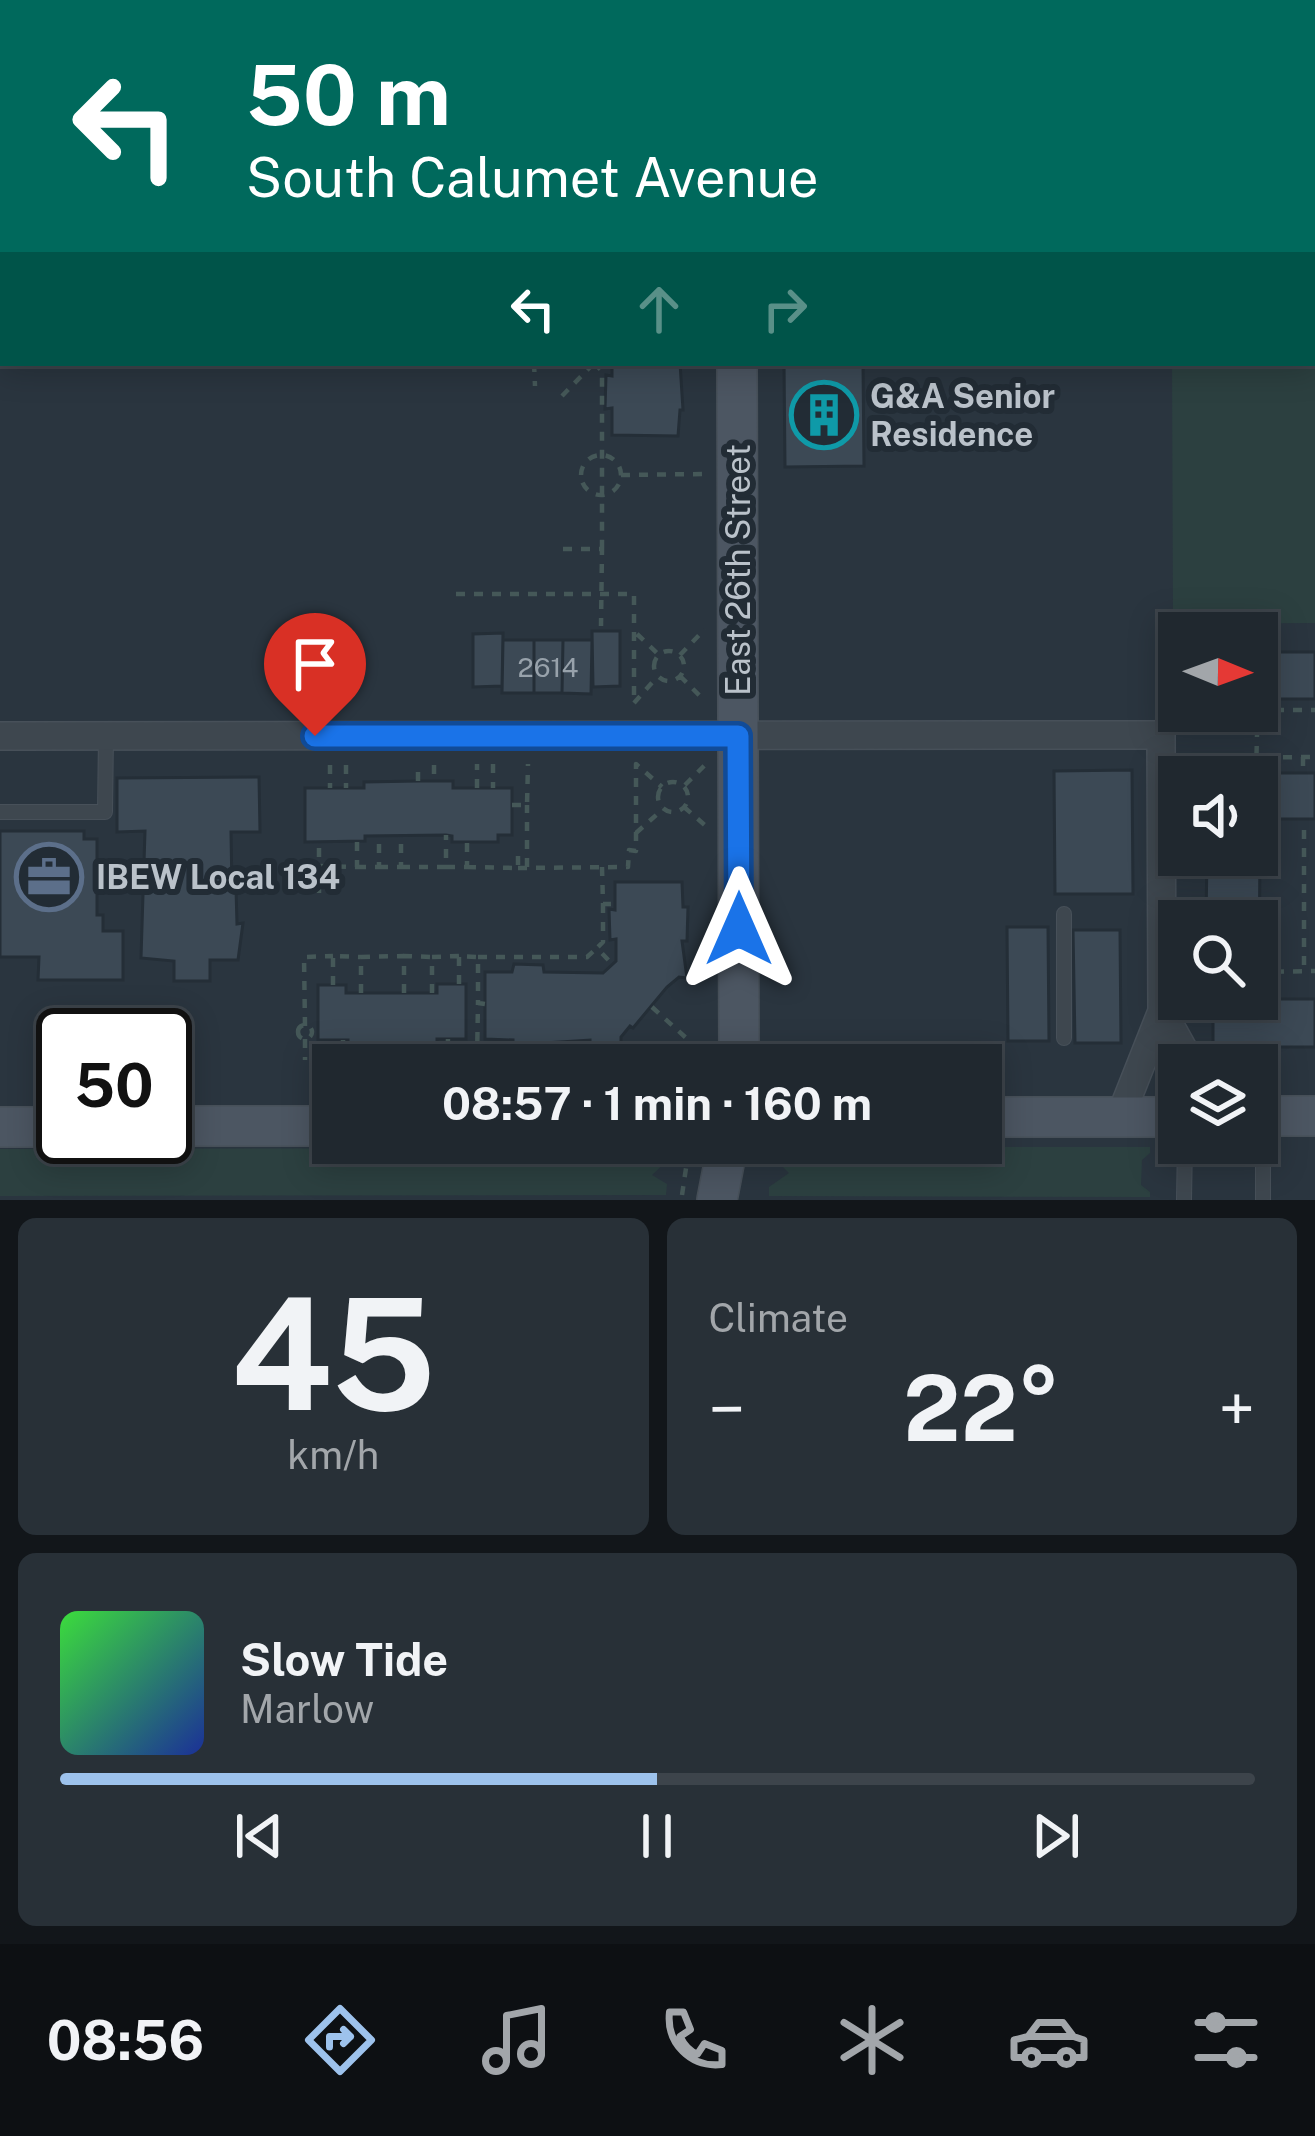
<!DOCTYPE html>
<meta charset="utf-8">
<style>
body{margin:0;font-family:"Public Sans",sans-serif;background:#283037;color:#f1f3f6;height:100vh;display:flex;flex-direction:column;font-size:45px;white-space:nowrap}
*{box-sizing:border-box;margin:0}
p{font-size:39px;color:#a2a6aa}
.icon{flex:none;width:66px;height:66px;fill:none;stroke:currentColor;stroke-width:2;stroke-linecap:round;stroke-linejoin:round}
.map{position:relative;height:1200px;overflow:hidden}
.sheet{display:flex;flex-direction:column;gap:18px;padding:18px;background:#12161a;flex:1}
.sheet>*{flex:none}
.hud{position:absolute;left:0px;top:0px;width:1317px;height:366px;box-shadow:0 6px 30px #0003,0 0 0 3px #3d444b;background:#00695c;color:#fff;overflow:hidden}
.needle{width:78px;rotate:91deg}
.tools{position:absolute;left:1158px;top:612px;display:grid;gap:24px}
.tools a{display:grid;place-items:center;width:120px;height:120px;border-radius:0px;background:#20282f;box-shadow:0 6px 30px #0003,0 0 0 3px #3d444b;font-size:60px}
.speed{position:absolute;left:36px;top:1008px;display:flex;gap:24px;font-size:60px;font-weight:700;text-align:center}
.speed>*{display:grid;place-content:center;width:156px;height:156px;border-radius:50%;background:#20282f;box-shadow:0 6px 30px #0003,0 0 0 3px #3d444b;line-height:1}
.speed .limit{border:6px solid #111;border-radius:18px;background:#fff;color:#111}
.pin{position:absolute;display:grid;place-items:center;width:102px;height:102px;color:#fff;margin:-123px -51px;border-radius:50% 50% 50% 0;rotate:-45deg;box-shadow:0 0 12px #0007}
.pin .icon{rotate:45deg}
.me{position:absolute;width:132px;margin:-66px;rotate:0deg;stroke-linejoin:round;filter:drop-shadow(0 0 9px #0008)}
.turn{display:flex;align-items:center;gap:42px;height:252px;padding:0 48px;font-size:54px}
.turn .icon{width:156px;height:156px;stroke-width:2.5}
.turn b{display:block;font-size:84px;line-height:102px}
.lanes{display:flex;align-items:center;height:114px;padding:0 48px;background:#0003;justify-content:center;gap:60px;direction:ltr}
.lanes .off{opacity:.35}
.big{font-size:90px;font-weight:700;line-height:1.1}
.sheet .tile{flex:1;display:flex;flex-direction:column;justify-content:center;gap:18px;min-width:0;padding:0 42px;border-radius:18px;background:#283037}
.sheet .dial{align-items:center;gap:0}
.dial b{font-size:156px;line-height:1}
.song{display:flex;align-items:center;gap:36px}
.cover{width:144px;height:144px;border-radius:18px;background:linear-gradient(135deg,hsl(120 70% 55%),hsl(230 70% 35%))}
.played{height:12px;border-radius:6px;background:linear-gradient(90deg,#9dc2ec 50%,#3d444b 50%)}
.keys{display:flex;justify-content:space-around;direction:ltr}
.heat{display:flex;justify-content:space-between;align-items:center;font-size:66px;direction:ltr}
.sheet .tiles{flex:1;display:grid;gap:18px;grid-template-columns:1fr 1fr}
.tile:last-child{grid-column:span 2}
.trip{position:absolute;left:312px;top:1044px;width:690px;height:120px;border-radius:0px;background:#20282f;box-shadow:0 6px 30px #0003,0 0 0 3px #3d444b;font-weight:700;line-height:120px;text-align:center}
.tab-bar{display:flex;height:192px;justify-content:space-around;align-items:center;background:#0d1013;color:#a2a6aa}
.tab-bar .icon{width:84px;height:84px}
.tab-bar .on{color:#9dc2ec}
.tab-bar b{font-size:54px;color:#f1f3f6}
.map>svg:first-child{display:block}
.green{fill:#2c4040}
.building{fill:#3c4955;stroke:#242e37;stroke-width:3}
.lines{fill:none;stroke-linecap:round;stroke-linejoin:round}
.service-casing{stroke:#475059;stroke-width:16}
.minor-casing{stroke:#475059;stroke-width:30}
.secondary-casing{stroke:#475059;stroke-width:42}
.path{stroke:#455858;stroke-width:4.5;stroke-dasharray:9 9;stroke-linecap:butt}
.service{stroke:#3e474f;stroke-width:14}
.minor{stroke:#3e474f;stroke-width:27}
.secondary{stroke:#4c5662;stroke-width:39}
.route-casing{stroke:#114b97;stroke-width:30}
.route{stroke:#1a73e8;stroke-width:21}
.labels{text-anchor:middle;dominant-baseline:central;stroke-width:12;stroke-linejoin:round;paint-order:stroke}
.number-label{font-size:27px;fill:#98a2ab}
.poi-label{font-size:33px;font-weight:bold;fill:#bac2ca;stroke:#222c35;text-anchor:start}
.street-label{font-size:33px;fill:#bac2ca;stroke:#222c35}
</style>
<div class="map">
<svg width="1315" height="1200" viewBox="0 0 1315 1200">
<rect width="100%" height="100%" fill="#2a353f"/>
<path class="green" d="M1315,336V623L1173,624L1172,363H1314Z
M771,1147H1150V1153L1142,1160L1141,1185L1150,1192V1197L769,1196V1187L789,1173L770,1154Z
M669,1148V1159L652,1175L667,1184L666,1195L0,1196V1149Z"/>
<path class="building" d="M473,0H691L692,3H473Z
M918,0H1315V199L1314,3Z
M612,363H680L683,410H680L678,436L612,435V408L605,409L606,375L612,376Z
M784,363H863L864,466L785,467Z
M592,631H620V686L593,687Z
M503,633L502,686L473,687V634Z
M503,640H534V693H502Z
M534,640H563L562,693H534Z
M563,640H592L591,694L562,693Z
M1257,652H1315V699H1257Z
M1132,770L1133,894H1055L1054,771Z
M1207,773H1315V819H1257V777H1207Z
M259,777L260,832H231L232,890L236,889L237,924L243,923L238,960H210V981H174V961L141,958L145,831L117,832V778Z
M418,781H453V788H512V835H498V842H452V836L446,835L365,836V841L305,842V788H364V782Z
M0,831H84V839H97V915H103V931H123V980H38L39,957H0Z
M1257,851H1260L1259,970L1257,921H1206L1207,855H1257Z
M615,882H682L683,907H688L687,941H682L687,978L679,977L667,987L633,1028L630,1026L621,1037V1044L590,1045V1040L513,1045V1040L485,1039V972H512L514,964L543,965L544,972L603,973L616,961V939L610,940L609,909L615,910Z
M1007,927H1048L1049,1041H1008Z
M1073,930H1120L1121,1043H1075Z
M437,984H466V1039H437V1045H348V1040H318V985H346V993H437Z
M1213,999H1315V1047H1213Z"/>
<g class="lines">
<g class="service-casing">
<path id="service" d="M826,0V3
M0,812H105L106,736
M1064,1038V914
M1184,1200L1185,1143
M1263,1200V1121"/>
</g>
<g class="minor-casing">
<path id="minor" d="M1314,210H1315
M0,214H3
M0,736L1161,735L1162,1011L1120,1117
M1162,1011L1192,1065"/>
</g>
<g class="secondary-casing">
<path id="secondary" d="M736,0V3
M737,363L739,1065
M1257,1116H1315
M981,1117H1179
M165,1126H333
M0,1127H63
M717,1200L728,1143"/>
</g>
<path class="path" d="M259,0V3
M347,0V3
M425,0L429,3
M38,3V0
M0,60H3
M534,363L535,386
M594,363L602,371V549
M562,396L594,363
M581 475a20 20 0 1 1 40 0a20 20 0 1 1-40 0Z
M621,475L705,474
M563,549H602L601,626
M456,594H634V703
M637,634L659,655
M654 666a15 15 0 1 1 30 0a15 15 0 1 1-30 0Z
M680,655L705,629
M680,676L705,701
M634,703L658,676
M1257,710H1315
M1303,757V773
M1193,758L1315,757
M493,764V788
M330,765V788
M346,765V788
M434,765V781
M1256,773L1258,699
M418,781V765
M658 797a15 15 0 1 1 30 0a15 15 0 1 1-30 0Z
M685,785L706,764
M477,788V764
M512,805H527L528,764
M684,807L707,827
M1304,830V971
M636,833L663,809
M319,866L357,867V842
M357,867H379V836
M379,867H401V836
M401,867H446V835
M446,867H467V842
M467,867L518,868V848
M527,867V805
M602,867L603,904H615
M518,868L628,867L629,850L636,851V764L662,787
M319,893V841
M603,904V942L597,948L612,964
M478,957H587L597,948
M1257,972L1315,971
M459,984V956L478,957V1003
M333,985V956L361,957
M361,993V957L404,956
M404,993V956L432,957
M432,993V957L459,956
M652,1007L706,1056
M298 1032a7 7 0 1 1 14 0a7 7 0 1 1-14 0Z
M305,1026L304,957L333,956
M305,1039V1060
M477,1059L478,1003L485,1004
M343,1060V1040
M447,1060L448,1039
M682,1195L689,1148"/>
<use href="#service" class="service"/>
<use href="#minor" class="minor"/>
<use href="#secondary" class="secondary"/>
</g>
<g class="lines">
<g class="route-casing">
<path id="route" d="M315,736H738L739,929"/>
</g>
<use href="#route" class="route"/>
</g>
<defs>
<g id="building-ring" transform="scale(3.45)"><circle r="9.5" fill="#222c35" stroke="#0f9aa8" stroke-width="1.5"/><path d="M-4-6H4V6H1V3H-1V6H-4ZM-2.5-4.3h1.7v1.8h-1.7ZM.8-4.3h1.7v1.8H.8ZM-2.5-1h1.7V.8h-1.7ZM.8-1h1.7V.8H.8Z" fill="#0f9aa8"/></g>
<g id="office-ring" transform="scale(3.45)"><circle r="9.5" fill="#222c35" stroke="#5c6f8a" stroke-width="1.5"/><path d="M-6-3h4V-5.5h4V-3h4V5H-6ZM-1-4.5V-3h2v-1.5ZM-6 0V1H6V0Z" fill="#5c6f8a"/></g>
</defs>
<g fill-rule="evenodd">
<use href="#building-ring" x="824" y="415"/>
<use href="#office-ring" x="49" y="877"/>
</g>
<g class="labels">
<g class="number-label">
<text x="548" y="667">2614</text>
</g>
<g class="poi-label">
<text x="870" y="396">G&amp;A Senior<tspan x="870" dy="38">Residence</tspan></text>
<text x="96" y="877">IBEW Local 134</text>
</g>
<g class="street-label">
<text transform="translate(738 570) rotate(-90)">East 26th Street</text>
</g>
</g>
</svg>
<div class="tools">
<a><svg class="needle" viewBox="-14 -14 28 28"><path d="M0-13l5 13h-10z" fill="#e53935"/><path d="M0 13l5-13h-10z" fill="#a2a6aa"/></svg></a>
<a><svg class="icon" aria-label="sound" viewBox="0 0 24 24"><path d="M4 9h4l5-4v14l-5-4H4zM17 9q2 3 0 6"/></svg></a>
<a><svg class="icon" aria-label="search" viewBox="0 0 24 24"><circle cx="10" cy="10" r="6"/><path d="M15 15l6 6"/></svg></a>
<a><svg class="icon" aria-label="layers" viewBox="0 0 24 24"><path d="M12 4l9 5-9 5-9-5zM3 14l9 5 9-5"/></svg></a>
</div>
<div class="speed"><div class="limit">50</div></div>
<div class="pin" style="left:315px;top:736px;background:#d93025"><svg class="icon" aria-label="arrive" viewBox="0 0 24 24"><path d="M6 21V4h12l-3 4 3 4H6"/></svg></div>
<svg class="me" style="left:739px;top:929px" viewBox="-20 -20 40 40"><path d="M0-17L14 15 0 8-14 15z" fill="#1a73e8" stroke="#fff" stroke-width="4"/></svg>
<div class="trip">08:57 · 1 min · 160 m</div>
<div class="hud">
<div class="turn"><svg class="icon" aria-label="left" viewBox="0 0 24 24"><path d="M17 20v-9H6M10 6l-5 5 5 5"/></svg><div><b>50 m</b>South Calumet Avenue</div></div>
<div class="lanes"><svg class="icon" aria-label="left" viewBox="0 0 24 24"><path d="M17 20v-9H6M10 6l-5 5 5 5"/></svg><svg class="icon off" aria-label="ahead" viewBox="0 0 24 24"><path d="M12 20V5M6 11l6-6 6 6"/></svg><svg class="icon off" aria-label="right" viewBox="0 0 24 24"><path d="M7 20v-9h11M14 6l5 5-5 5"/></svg></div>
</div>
</div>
<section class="sheet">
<div class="tiles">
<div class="tile dial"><b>45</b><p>km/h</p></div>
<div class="tile"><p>Climate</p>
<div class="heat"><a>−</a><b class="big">22°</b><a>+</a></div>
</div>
<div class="tile">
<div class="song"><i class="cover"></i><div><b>Slow Tide</b><p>Marlow</p></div></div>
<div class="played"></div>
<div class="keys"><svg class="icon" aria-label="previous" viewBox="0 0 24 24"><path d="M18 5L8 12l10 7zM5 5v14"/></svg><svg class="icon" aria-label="pause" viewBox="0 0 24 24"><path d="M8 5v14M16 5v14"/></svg><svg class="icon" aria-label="next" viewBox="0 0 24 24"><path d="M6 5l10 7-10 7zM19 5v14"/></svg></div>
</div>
</div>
</section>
<nav class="tab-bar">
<b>08:56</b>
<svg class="icon on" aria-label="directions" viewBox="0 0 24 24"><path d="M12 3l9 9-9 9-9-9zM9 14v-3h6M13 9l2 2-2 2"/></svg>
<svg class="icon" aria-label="music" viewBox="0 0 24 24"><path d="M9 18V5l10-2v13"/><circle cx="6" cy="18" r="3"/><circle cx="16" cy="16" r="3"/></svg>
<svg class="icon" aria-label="phone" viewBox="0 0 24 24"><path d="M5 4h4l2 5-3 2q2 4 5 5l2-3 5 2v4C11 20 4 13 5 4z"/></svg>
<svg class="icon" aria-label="climate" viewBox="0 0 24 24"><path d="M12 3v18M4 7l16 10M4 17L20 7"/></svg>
<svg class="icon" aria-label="car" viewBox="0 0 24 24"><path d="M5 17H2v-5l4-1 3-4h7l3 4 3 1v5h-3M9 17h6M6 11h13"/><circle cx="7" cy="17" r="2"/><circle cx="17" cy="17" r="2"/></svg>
<svg class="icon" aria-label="filters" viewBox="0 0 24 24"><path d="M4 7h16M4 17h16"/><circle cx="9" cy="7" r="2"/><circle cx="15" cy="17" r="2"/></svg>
</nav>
